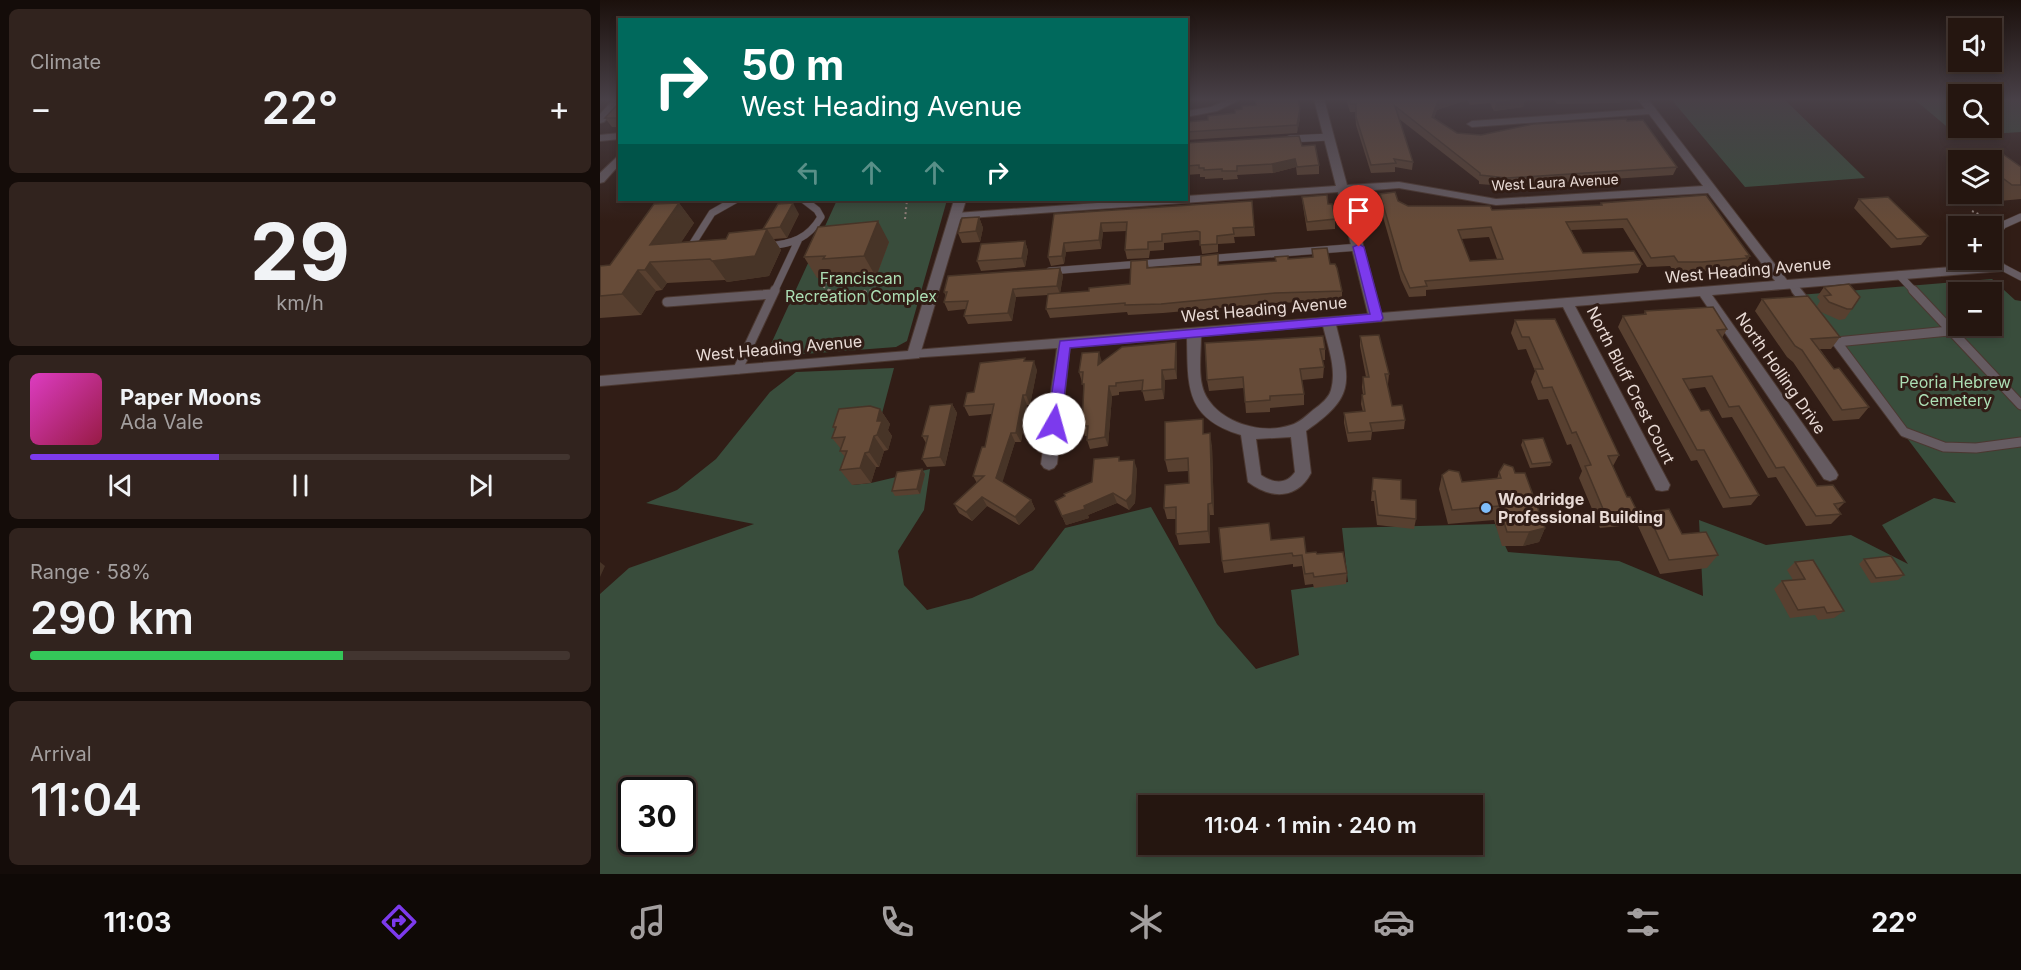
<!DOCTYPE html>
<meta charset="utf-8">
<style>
body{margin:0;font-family:Inter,sans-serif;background:#31231e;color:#f1f3f6;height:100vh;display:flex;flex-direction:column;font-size:22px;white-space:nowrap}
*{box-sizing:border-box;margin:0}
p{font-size:20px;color:#a39f9f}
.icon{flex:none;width:33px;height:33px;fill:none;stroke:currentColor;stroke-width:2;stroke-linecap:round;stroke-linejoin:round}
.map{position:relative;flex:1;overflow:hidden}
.panel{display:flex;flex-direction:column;gap:9px;padding:9px;background:#140c09;width:600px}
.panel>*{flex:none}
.guide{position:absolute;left:18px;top:18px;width:570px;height:183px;border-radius:0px;box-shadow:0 3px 9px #0003,0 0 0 2px #423530;background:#00695c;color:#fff;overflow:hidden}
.fabs{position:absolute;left:1348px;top:18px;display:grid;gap:12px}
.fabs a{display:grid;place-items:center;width:54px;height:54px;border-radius:0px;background:#251610;box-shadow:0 3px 9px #0003,0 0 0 2px #423530;font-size:30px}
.speed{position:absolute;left:18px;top:777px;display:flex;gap:12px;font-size:30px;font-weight:700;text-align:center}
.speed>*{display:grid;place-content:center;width:78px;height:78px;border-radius:50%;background:#251610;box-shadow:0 3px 9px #0003,0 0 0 2px #423530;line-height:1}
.speed .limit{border:3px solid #111;border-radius:9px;background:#fff;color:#111}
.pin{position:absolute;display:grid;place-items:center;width:51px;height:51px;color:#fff;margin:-62px -26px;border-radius:50% 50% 50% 0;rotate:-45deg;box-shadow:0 0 6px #0007}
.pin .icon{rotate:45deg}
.me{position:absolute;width:66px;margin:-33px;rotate:7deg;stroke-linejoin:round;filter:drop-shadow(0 0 4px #0008)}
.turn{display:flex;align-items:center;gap:21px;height:126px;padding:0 24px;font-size:27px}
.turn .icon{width:78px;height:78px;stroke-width:2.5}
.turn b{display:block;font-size:42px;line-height:51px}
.lanes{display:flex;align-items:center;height:57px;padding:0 24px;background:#0003;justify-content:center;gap:30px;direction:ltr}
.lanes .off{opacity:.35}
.big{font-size:45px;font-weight:600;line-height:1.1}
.panel .tile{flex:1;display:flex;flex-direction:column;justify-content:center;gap:9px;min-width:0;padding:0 21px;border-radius:9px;background:#31231e}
.panel .dial{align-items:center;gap:0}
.dial b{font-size:78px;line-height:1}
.song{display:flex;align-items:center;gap:18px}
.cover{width:72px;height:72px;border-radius:9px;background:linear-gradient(135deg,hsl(310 70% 55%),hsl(340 70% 35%))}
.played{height:6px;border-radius:3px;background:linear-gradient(90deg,#7c3aed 35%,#423530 35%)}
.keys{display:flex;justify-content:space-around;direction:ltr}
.heat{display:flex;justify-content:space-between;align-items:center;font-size:33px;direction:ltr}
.charge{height:9px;border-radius:4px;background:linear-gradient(90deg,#34c759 58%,#423530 0)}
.trip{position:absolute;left:538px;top:795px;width:345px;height:60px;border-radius:0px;background:#251610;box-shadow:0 3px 9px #0003,0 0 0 2px #423530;font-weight:600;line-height:60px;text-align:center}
.tab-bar{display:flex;height:96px;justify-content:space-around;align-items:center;background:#0f0906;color:#a39f9f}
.tab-bar .icon{width:42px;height:42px}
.tab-bar .on{color:#7c3aed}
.tab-bar b{font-size:27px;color:#f1f3f6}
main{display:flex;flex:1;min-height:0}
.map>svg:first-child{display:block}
.green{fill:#394d3c;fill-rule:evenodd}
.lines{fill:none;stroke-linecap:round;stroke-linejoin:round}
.service-far1-casing{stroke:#4b3831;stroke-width:8}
.service-casing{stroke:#4b3831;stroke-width:11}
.minor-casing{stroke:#4b3831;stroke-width:2}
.tertiary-casing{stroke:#4b3831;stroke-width:2}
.path-far1{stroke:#8f7f79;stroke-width:2;stroke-dasharray:2 3;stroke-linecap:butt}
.path{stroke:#8f7f79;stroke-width:3;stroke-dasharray:3 4.5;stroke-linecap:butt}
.service-far1{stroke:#655b61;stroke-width:7}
.service{stroke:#655b61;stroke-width:9}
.minor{fill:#655b61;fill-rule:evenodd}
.tertiary{fill:#655b61;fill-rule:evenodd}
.wall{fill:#584030;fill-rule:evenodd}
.shaded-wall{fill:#473427}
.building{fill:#664b38;stroke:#473427;stroke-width:1.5;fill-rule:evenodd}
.route{fill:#7c3aed;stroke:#51269a;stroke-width:1.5}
.poi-dot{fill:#7fbdfa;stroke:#311d16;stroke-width:2}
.labels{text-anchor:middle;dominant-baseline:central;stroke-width:6;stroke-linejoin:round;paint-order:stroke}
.far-street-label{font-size:14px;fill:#e9dbd6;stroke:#311d16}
.street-label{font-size:16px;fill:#e9dbd6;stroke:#311d16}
.park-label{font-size:16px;fill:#acdeb4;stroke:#311d16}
.poi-label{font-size:16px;font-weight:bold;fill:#e9dbd6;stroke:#311d16;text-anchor:start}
</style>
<main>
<section class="panel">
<div class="tile"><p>Climate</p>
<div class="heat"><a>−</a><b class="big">22°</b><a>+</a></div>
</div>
<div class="tile dial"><b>29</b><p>km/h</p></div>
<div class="tile">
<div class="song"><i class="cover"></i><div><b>Paper Moons</b><p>Ada Vale</p></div></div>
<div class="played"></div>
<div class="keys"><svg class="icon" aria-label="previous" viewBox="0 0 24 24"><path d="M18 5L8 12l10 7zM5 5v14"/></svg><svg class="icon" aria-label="pause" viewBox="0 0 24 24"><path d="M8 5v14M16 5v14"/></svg><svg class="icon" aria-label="next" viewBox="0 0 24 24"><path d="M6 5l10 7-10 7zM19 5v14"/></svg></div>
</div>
<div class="tile"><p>Range · 58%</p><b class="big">290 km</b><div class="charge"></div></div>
<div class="tile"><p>Arrival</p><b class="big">11:04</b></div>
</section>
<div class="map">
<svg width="1421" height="874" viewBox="0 0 1421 874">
<rect width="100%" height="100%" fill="#311d16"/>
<path class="green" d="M1071,99H1184L1265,178L1145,187Z
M1314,99H1359V128H1392V99H1421V132L1358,136Z
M237,200H347L307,341L296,347L165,357Z
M1392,279L1415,300L1421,301V874H0V594L29,568L154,524L46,503L77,490L116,459L170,392L196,372L294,368L280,421L252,485L271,483L330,469L324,510L298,551L304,585L327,610L372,598L433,570L465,528L551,507L617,624L656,669L699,655L691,590L748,582L742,528L895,524L908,552L1019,561L1103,596L1099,520L1166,545L1251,535L1308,564L1282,525L1334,498L1356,503L1199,295ZM1359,292H1392V326H1359ZM32,790H82V842H32ZM549,806H873V844H549Z"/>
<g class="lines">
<g class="service-far1-casing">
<path id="service-far1" d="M690,139L730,137
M1392,239L1403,225L1421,217
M167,246C192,244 208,239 221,217L217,210L204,200
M88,251L112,213L135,200
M1392,256L1402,267L1421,277
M450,271L759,247
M1299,275L1315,292
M1191,284L1197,292
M174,292L198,241"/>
</g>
<g class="service-casing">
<path id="service" d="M1196,290L1208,305
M1313,290L1421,405
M67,302L173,294
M1230,333L1304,432L1344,447L1376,448L1421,442
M1236,342L1349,331
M138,369L175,290"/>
</g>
<g class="minor-casing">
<path id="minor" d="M14,99H20V104L4,122L0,123V114Z
M629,99H641L617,111L586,117V111L611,107Z
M714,99H724L747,185L799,182L896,199L1103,186L1049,114L872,127L867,124L872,121L1045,109L1038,99H1048L1187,280L1402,263L1408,267L1402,271L1112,295L1236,471L1238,475L1236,479L1230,481L1224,479L1100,296L975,306L1070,485L1068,490L1062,491L1056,490L963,307L736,325C750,381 757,396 706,431L711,473C697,500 670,499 648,482L641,435C585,418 588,387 587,338L470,347L457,464L454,468L449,470L444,468L441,464L457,348L309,358L307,355L314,350L768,314L738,192L356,219L350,216L356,213L540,200H586V196L736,186ZM799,188L896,205L1108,193L1175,281L781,313L749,192ZM723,326C728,347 737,369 731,390C729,398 720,405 713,410C707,415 699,423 691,425C662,435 621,423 606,396C597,380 601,354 601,336ZM691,437L695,472C686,485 673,483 661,475L656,439Z
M20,133V139L0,141V135Z
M20,154V164L4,182L0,183V173Z"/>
</g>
<g class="tertiary-casing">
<path id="tertiary" d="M354,200H366L319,358L0,386V376L308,351Z"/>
</g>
<path class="path-far1" d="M1372,211L1392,220
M305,219L307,200
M228,277L224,287L231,292
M265,292L279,287"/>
<path class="path" d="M228,290L247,298L268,290"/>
<use href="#service-far1" class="service-far1"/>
<use href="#service" class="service"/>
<use href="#minor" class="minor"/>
<use href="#tertiary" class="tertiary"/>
</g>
<path class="wall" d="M655,99L700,109V118L697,133L586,140V122L608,120L635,113L642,109L656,105Z
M746,99H925L923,107L894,111L890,103L870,105L867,100L837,110L834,118L857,133L881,135L1027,121L1077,167L1073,175L905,186L879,184V181L798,118L813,162L812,170L795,167V172L771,173L756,125L755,112H750Z
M954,99H1021L1020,103L957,104Z
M20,102V127H12L5,118Z
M586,143L702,146L719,165V174L697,175L696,167L673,173L637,175L638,179L623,180V178L605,179V177H600V174L586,175Z
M1373,155L1421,167V199L1399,201L1390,194H1392V160H1368Z
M780,194L798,201L808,206L892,210L1000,205L1001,203L1150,256L1143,267L1097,272H1074L1070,266L1047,267L1023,228L971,230L983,253L1042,264L1038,273L826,290V296L809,297L801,280L779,203ZM889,237L897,259L870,261L861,239Z
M702,197L728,204L735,219V229L707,231L703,206Z
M1259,199L1328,236L1321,245L1291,248L1254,208Z
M652,201L655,236L634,237L635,243L618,244V252L602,254L600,241L598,240L564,243V250L550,251L549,258L527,259L525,250L527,231L503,232L501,249L466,252L464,264L451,266L448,257L454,214Z
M79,203L94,223L81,242L126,239L164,230L199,214L187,238L174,239L181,250L169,276L127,282L125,280L67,283L62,290L56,291L41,315L0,318V266L10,265Z
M379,217L383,228L380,242L362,243L358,233Z
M425,241L428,251L425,267L381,271L377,261Z
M289,242L276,277L236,280L234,277L217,278L204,257Z
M712,249L730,264L742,291V301L675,303L563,313L528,315L527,312L450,318L446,309L448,295L416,297L412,321L368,324L364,316L366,309L348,311L344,302L346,297L344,292L460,268L463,276L460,293L489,291L530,284L547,260L549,268L619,265L712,258Z
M1224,287L1260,297L1245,319L1239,320L1221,312L1217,306L1220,301L1217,297Z
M1162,299L1240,337L1231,349H1220L1234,369L1269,407L1259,419L1233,421L1193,362L1187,357L1155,311Z
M1045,311L1127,329L1122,338L1217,486L1245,502L1238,509L1241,514L1231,524L1206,526L1176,477L1168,478L1132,417L1122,418L1105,387L1089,389L1101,411L1159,495L1151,505L1123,508L1097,460L1091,461L1018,327L1023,316L1044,314Z
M955,319L1019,455L1013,466L1027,497L1038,513L1031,525L1000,528L979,478L982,471L971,444L967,445L948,399L938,400L931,382L935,371L926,349L918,350L911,333L915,320Z
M760,336L789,374L788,384H787L792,406L805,420L804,429L772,432L771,440L748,442L744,423V413L763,412L761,404L762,395H763L762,387L763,377H766L760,346Z
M605,343L725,349V360H722L724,367L723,378L702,380L704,394V405L670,408V412L646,413L644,388L609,391L607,380Z
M577,352V379L565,380L564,399L545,401L542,390L519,392V395L512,396L508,446L490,449L487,440V436H485L482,426L484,389L479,372L502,362Z
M426,361L437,370L430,405H427L421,442H415L402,482L431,500L435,509L419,525L387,506L372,521L359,513L354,504L377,483L373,476L385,447L392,414L369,416L364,406L374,392Z
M352,404L357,413L345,466L327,467L322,459L326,443L322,436Z
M280,409L290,424L288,430L292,436L288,450L284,451L279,467H276L271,483L252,485L240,470L245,457L240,451L241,449L232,438L235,430L233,427Z
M605,434L612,446L614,515H610V543L579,545L576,534V519H567L564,508L589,483V471L568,472L565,460Z
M923,440L952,462L950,466L930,468L921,445Z
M520,461L537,469L535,503L529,510L517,503L488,515L489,518L466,525L455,501L465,496L492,482Z
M322,469L325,474L320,494L295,496L292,491Z
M899,472L915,473L945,528L939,542L923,546H902L894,520L848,524L839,489L842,475L862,482L897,479Z
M773,478L801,499L816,519L814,529L777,525L774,501H771Z
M1047,512L1082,534L1118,555L1107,568L1060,574L1038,526Z
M671,540L706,553L717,554L747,573L746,584L714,588L713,584L705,585L702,566L693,567V564L624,573L622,561Z
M1264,559L1304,575L1298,580L1271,583L1259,564Z
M1195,562L1244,611L1234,618L1218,620L1215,615L1190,618L1174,589L1182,581L1193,580L1187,570Z"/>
<path class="shaded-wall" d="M847,99H868L867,100L837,110L831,125L832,117L838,101Z
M925,99L923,107L894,111L896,103Z
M700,109V118L697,133V125Z
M695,159L696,167L673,173L672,164Z
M79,203L94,223L69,261L50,245Z
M193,203L199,214L187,238L180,227Z
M379,217L383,228L380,242L376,231Z
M278,221L289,242L276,277L264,256Z
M501,223L503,232L501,249L499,240Z
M167,229L181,250L169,276L127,282L112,261Z
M425,241L428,251L425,267L422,258Z
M464,243L466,252L464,264L462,256Z
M50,262L67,283L62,290L45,270Z
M460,268L463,276L460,294L457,286Z
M38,270L56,291L41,315L22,294Z
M413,289L416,297L412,321L408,313Z
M576,342L577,352V379L575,369Z
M499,352L502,362L498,365Z
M434,361L437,370L430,405L426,395Z
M562,370L565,380L564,399L562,389Z
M509,386L512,396L508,446L505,437Z
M423,395L427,405L421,442L416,433Z
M352,404L357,413L345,466L340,457Z
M280,409L290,424L288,430L292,436L288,450L277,435V421Z
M411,433L415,442L401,487L396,478Z
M610,433L612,446L614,515L612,503Z
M274,436L284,451L279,467L269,452Z
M265,453L276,467L271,483L260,468Z
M534,460L537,469L535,503L529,510L526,501Z
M322,469L325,474L320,494L317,489Z
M513,493L517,503L488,515L489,518L466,525L462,516Z
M382,497L387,506L372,521L366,512Z
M431,500L435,509L419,525L415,517Z
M608,504L610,515V543L608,531Z
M945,528L939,542L923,546L929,532Z
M0,562L5,566L0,577Z"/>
<path class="building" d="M655,99H698L700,109L697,125L586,132V122L608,120V116L635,113V110L642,109V106L656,105Z
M749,99H847L838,101L832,117L857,133L881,135L933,124L1026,119L1027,121L1043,120L1077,167L907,178L880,175V173L795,106L813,162L794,159L796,163L771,165L756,117V104H751Z
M894,99H925L896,103Z
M20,102V118H5Z
M699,136L702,146L715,145L719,165L697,167L695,159L672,164L637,166V171H622V169L604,170V168H599V165L586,166V143Z
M1400,152L1421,167V185H1412L1392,170V160H1380L1373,155Z
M795,192L798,201L808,206H890L892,210L1002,205L1001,203L1106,195L1150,256H1146L1148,258L1102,262H1078L1074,256L1051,258L1027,219L966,222L983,253L1034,251L1042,264L825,281L827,286L810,288L802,270L780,194ZM891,227L903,259L870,261L858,230Z
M727,195L728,204H732L735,219L707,222L702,197Z
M1288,197L1328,236L1297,239L1259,199Z
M652,201L654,227L633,228L634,234L617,236V244L600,245V232L597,231L562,234V241L548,242V249L525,250L527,222L501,223L499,240L464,243L462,256L448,257L454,214Z
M79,203L50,245L126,239L129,233L167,229L155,256L112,261L110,259L50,262L45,270H38L22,294L0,296V266L10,265L54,204Z
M193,203L180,227L163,229L178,204Z
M379,217L376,231L358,233L362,218Z
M278,221L264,256L223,259L225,256L204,257L218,227Z
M425,241L422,258L377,261L381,244Z
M727,248L730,264H735L737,268L742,291L675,293L561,304L525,305V303L446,309L448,294L489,291V288L530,284L531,261L547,260V268L601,265V256L618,254V265L676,261L675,257L688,256V259L713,257L712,249Z
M460,268L457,286L413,289L408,313L364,316L368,301L344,302L347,292H344L348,276Z
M1249,284L1260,297L1252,309H1247L1229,302L1224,296L1231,295L1224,287Z
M1208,296L1240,337L1211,339L1234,369L1239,368L1269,407L1242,410L1202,350L1195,346L1162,299Z
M1113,307L1127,329L1117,330L1217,486L1233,485L1245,502L1234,504L1241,514L1216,516L1184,467L1176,468L1139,406L1129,407L1112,376L1083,379L1101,411L1109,410L1159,495L1130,498L1104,450H1097L1023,316L1046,314L1045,311Z
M955,319L1019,455L1008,456L1027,497H1030L1038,513L1006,516L985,466L991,465L976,432L972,433L952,387L943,388L935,369H943L929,337H922L915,320Z
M779,335L789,374H785L792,406L802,405L805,420L770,423L772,431L748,433L744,413L765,411L762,395L765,394L763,377H769L760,336Z
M723,336L725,349H720L724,367L700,369L704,394L670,396V400L645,402L643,377L607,380L605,343Z
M576,342L575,369L562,370V389L542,391L543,380L516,383V386H509L505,437L487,440L488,426H482L484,384H482L483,372H479L482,353L499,352L498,365L522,347Z
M425,358L424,361H434L426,395H423L416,433H411L396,478L431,500L415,517L382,497L366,512L354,504L384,476H373L382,447H385L394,404L364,406L367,393L374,392L380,363Z
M352,404L340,457L322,459L328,436H322L330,406Z
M270,406L280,409L277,421H282L277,435L274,436L269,452L265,453L260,468L240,470L247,451H240L245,437L232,438L236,427H233L239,409Z
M603,419V434L610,433L612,503L608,504V531L576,534V507L564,508L565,485L589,483L588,458L565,460V422Z
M943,438L952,462L932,464L923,440Z
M519,457V461L534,460L532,494L526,501L513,493L484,506L485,509L462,516L455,501L465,496L464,494L492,482L494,459Z
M904,464L913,467L915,473H925L945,528L929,532H907L899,506L852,510L842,475L849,470L859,472L862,482L901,478L899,472Z
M322,469L317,489L292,491L297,472Z
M773,478L801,480V499L816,500V519L778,515L775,491H772Z
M1069,509L1082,534L1106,532L1118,555L1069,560L1047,512Z
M669,523L671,540L704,537L706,553L716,552L717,554L743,552L747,573L714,577L713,573L705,574L702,555L693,556L692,553L622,561L619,528Z
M1291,556L1304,575L1276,578L1264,559Z
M1213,560L1244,611L1227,613L1224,607L1198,610L1182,581L1205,579L1195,562Z"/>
<linearGradient id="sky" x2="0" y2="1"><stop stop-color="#1b100c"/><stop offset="0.45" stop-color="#484047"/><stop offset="1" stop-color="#484047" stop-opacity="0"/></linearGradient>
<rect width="1421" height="221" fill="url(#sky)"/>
<path class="route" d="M759,244L764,247L783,318L781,321L470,348L461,424L454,429L449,428L447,424L460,341L770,314L753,247Z"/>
<circle class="poi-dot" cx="886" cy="508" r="6"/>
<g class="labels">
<g class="far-street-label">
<text transform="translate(955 182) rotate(-3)">West Laura Avenue</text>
</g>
<g class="street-label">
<text transform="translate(1148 270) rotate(-5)">West Heading Avenue</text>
<text transform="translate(664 309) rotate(-5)">West Heading Avenue</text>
<text transform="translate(179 348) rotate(-5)">West Heading Avenue</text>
<text transform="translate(1181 373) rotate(55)">North Holling Drive</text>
<text transform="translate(1031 385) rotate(63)">North Bluff Crest Court</text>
</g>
<g class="park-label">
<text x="261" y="278">Franciscan<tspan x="261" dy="18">Recreation Complex</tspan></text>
<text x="1355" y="382">Peoria Hebrew<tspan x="1355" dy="18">Cemetery</tspan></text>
</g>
<g class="poi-label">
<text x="898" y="499">Woodridge<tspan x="898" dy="18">Professional Building</tspan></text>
</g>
</g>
</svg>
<div class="fabs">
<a><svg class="icon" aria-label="sound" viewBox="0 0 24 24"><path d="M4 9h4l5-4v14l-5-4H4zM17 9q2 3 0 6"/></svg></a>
<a><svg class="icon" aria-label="search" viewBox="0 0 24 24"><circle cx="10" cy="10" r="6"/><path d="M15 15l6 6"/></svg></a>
<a><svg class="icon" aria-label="layers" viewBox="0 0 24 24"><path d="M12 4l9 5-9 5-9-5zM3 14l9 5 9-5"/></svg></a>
<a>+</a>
<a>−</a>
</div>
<div class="speed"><div class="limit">30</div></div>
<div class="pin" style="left:759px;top:247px;background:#d93025"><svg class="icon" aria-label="arrive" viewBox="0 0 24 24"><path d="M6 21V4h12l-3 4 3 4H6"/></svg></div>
<svg class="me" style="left:454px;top:424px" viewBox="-20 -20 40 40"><circle r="19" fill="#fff"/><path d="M0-13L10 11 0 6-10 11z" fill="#7c3aed"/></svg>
<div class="trip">11:04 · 1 min · 240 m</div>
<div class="guide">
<div class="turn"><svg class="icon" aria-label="right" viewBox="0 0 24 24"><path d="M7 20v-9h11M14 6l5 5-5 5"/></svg><div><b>50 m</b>West Heading Avenue</div></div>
<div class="lanes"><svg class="icon off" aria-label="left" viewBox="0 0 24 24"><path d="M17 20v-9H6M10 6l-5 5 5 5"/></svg><svg class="icon off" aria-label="ahead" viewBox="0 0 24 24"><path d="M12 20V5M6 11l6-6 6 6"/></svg><svg class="icon off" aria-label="ahead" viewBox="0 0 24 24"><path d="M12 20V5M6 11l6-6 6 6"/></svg><svg class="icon" aria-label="right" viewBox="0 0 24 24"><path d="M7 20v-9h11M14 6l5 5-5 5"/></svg></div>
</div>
</div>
</main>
<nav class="tab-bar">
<b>11:03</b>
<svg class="icon on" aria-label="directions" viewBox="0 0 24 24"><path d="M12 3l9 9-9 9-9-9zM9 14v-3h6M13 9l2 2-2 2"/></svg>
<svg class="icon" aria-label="music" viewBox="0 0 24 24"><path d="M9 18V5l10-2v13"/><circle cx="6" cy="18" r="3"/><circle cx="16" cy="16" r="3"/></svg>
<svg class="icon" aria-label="phone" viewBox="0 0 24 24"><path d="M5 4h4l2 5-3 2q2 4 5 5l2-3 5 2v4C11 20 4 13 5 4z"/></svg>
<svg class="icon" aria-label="climate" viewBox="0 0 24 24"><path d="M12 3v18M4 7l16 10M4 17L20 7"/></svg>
<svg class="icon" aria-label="car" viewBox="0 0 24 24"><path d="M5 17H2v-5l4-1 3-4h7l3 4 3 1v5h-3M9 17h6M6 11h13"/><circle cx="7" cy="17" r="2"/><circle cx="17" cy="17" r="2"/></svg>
<svg class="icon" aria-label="filters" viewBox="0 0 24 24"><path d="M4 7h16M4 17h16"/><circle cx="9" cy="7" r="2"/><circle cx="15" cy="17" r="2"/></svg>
<b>22°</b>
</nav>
